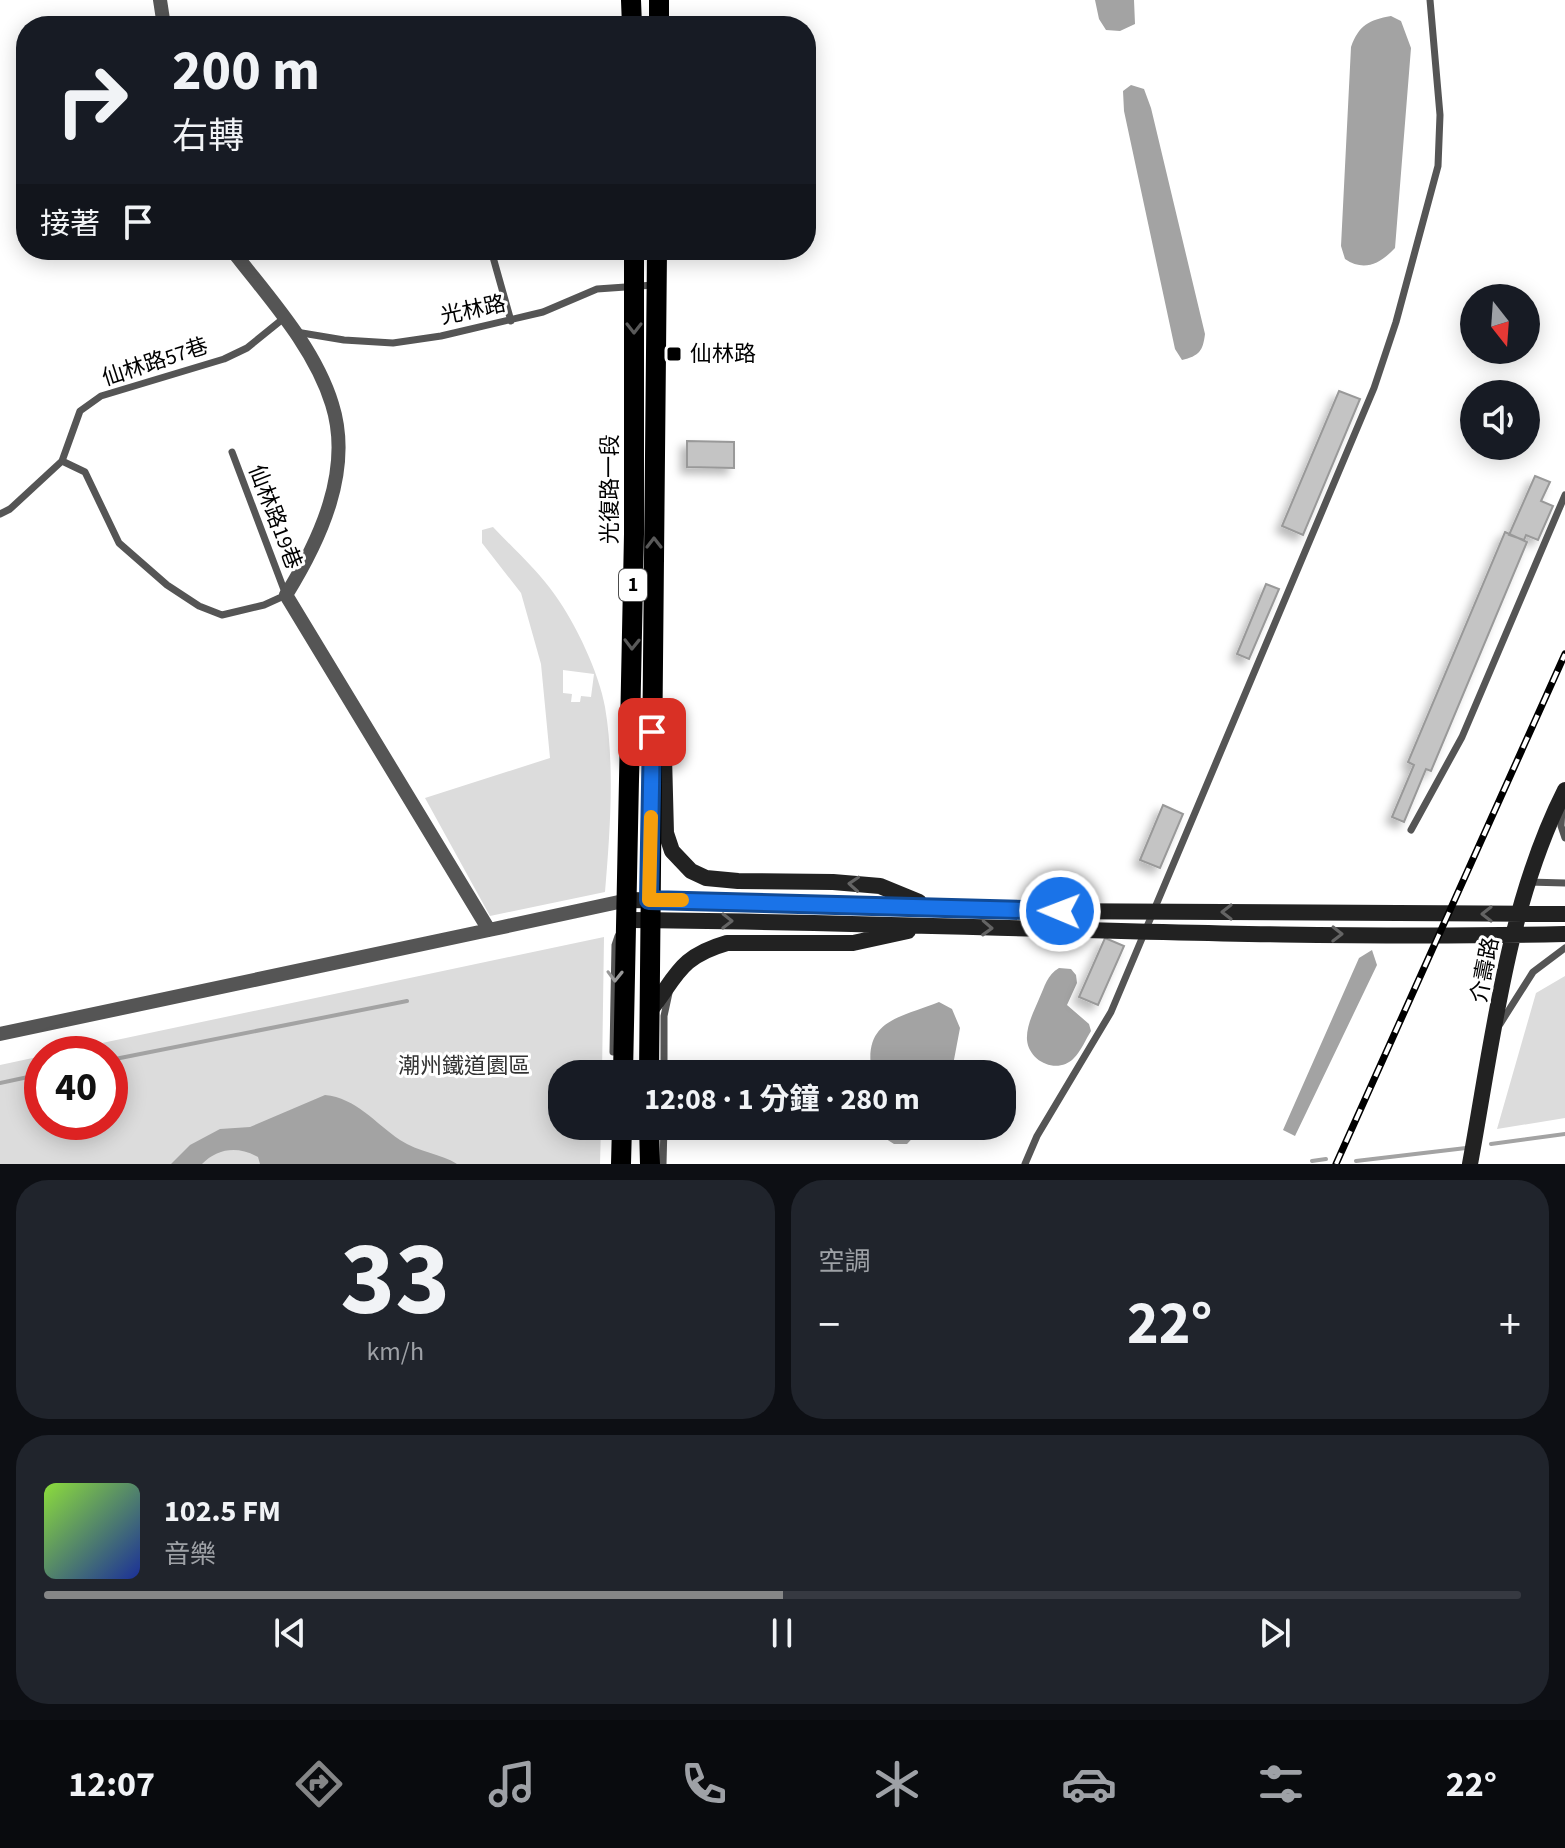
<!DOCTYPE html>
<html lang="zh-TW">
<meta charset="utf-8">
<style>
body{margin:0;font-family:"Source Sans 3","Noto Sans TC",sans-serif;background:#20242c;color:#f1f3f6;height:100vh;display:flex;flex-direction:column;font-size:30px;white-space:nowrap}
*{box-sizing:border-box;margin:0}
p{font-size:26px;color:#9ea1a6}
.icon{flex:none;width:44px;height:44px;fill:none;stroke:currentColor;stroke-width:2;stroke-linecap:round;stroke-linejoin:round}
.map{position:relative;height:1164px;overflow:hidden}
.side{display:flex;flex-direction:column;gap:16px;padding:16px;background:#0d0f14;flex:1}
.side>*{flex:none}
.hud{position:absolute;left:16px;top:16px;width:800px;height:244px;border-radius:32px;box-shadow:0 4px 20px #0003;background:#171b24;color:#f1f3f6;overflow:hidden}
.needle{width:52px;rotate:163deg}
.tools{position:absolute;left:1460px;top:284px;display:grid;gap:16px}
.tools a{display:grid;place-items:center;width:80px;height:80px;border-radius:50%;background:#171b24;box-shadow:0 4px 20px #0003;font-size:40px}
.speed{position:absolute;left:24px;top:1036px;display:flex;gap:16px;font-size:40px;font-weight:700;text-align:center}
.speed>*{display:grid;place-content:center;width:104px;height:104px;border-radius:50%;background:#171b24;box-shadow:0 4px 20px #0003;line-height:1}
.speed .limit{border:12px solid #d22;background:#fff;color:#111}
.pin{position:absolute;display:grid;place-items:center;width:68px;height:68px;color:#fff;margin:-34px;border-radius:16px;box-shadow:0 4px 12px #0006}
.me{position:absolute;width:88px;margin:-44px;rotate:271deg;stroke-linejoin:round;filter:drop-shadow(0 0 6px #0008)}
.turn{display:flex;align-items:center;gap:28px;height:168px;padding:0 24px;font-size:36px}
.turn .icon{width:104px;height:104px;stroke-width:2.5}
.turn b{display:block;font-size:56px;line-height:68px}
.then{display:flex;align-items:center;height:76px;padding:0 24px;background:#0003;gap:16px;font-size:30px}
.big{font-size:60px;font-weight:700;line-height:1.1}
.side .card{flex:1;display:flex;flex-direction:column;justify-content:center;gap:12px;min-width:0;padding:0 28px;border-radius:32px;background:#20242c}
.side .dial{align-items:center;gap:0}
.dial b{font-size:104px;line-height:1}
.song{display:flex;align-items:center;gap:24px}
.cover{width:96px;height:96px;border-radius:12px;background:linear-gradient(135deg,hsl(90 70% 55%),hsl(230 70% 35%))}
.played{height:8px;border-radius:4px;background:linear-gradient(90deg,#858687 50%,#363941 50%)}
.keys{display:flex;justify-content:space-around;direction:ltr}
.heat{display:flex;justify-content:space-between;align-items:center;font-size:44px;direction:ltr}
.side .tiles{flex:1;display:grid;gap:16px;grid-template-columns:1fr 1fr}
.card:last-child{grid-column:span 2}
.trip{position:absolute;left:548px;top:1060px;width:468px;height:80px;border-radius:32px;background:#171b24;box-shadow:0 4px 20px #0003;font-weight:700;line-height:80px;text-align:center}
.tabs{display:flex;height:128px;justify-content:space-around;align-items:center;background:#090b0e;color:#9ea1a6}
.tabs .icon{width:56px;height:56px}
.tabs .on{color:#858687}
.tabs b{font-size:36px;color:#f1f3f6}
.map>svg:first-child{display:block}
.green{fill:#dcdcdc;fill-rule:evenodd}
.water{fill:#a3a3a3}
.lines{fill:none;stroke-linecap:round;stroke-linejoin:round}
.stream{stroke:#a3a3a3;stroke-width:4}
.building{fill:#c4c4c4;stroke:#999;stroke-width:2;filter:url(#shadow)}
.lane{stroke:#555;stroke-width:7}
.street{stroke:#555;stroke-width:14}
.secondary{stroke:#222;stroke-width:16}
.primary{stroke:#000;stroke-width:20}
.rail-casing{stroke:#000;stroke-width:7}
.rail{stroke:#fff;stroke-width:4;stroke-dasharray:12;stroke-linecap:butt}
.oneway{stroke:#595959}
.oneway2{stroke:#646464}
.oneway3{stroke:#999}
.route-casing{stroke:#114b97;stroke-width:20}
.route{stroke:#1a73e8;stroke-width:14}
.slow{stroke:#f59e0b;stroke-width:14}
.poi-dot{fill:#000;stroke:#fff;stroke-width:3}
.labels{text-anchor:middle;dominant-baseline:central;stroke-width:6;stroke-linejoin:round;paint-order:stroke}
.shield{fill:#fff;stroke:#4c4c4c;stroke-width:2}
.shield-label{font-size:20px;font-weight:bold;fill:#000}
.street-label{font-size:22px;fill:#000;stroke:#fff}
.poi-label{font-size:22px;fill:#000;stroke:#fff;text-anchor:start}
.park-label{font-size:22px;fill:#333;stroke:#fff}
</style>
<div class="map">
<svg width="1565" height="1164" viewBox="0 0 1565 1164">
<defs>
<filter id="shadow"><feDropShadow dx="-6" dy="6" stdDeviation="4" flood-color="#0004"/></filter>
</defs>
<rect width="100%" height="100%" fill="#fff"/>
<path class="green" d="M493,527C514,549 538,571 555,595C576,624 599,673 605,707C615,765 610,833 605,892L490,916L425,798L550,758L541,664L521,593L482,543V530ZM563,670L594,674L591,697L581,696L580,702H571L572,694L563,693Z
M604,937L602,1074H562V1126H601L600,1164H0V1065L42,1056V1122H110V1054H50Z
M1565,976V1118L1497,1129L1536,993Z"/>
<path class="water" d="M1095,0H1134L1135,24L1120,31L1106,30L1099,19Z
M1391,16L1401,21L1411,48L1395,248C1380,264 1364,272 1345,259L1341,246L1351,47C1359,25 1369,20 1391,16Z
M1131,85L1144,89L1151,108L1205,334C1203,351 1199,356 1182,360L1175,349L1124,111L1123,91Z
M1372,950L1377,965L1295,1136L1283,1130L1359,958Z
M1059,968L1071,969L1076,975L1077,983L1067,1005L1089,1024L1091,1031C1086,1039 1081,1051 1074,1058C1058,1075 1029,1062 1027,1040C1026,1026 1034,1011 1039,999C1045,986 1047,975 1059,968Z
M939,1002L952,1009L960,1028L953,1065L949,1074H872C862,1020 899,1018 939,1002Z
M325,1095C356,1098 375,1123 400,1140C418,1152 442,1154 457,1164H260L258,1157C238,1146 218,1148 202,1164H171L190,1145L220,1129L250,1127Z
M881,1126H924L907,1144H894L883,1137Z"/>
<g class="lines">
<path class="stream" d="M110,1060L407,1001
M0,1083L42,1074
M1491,1144L1565,1134
M1312,1161L1326,1159
M1356,1161L1466,1148"/>
</g>
<path class="building" d="M1339,391L1360,399L1303,535L1282,526Z
M687,441L734,442V468L687,467Z
M1535,476L1550,482L1541,501L1553,506L1538,540L1526,535L1524,540L1509,535Z
M1505,532L1527,542L1431,771L1426,769L1404,822L1392,817L1414,765L1408,762Z
M1266,584L1279,589L1249,659L1237,654Z
M1163,805L1183,814L1160,868L1140,860Z
M1105,938L1124,946L1098,1005L1079,997Z"/>
<g class="lines">
<path class="lane" d="M491,250L511,321
M296,332L344,340L393,343L441,336L543,312L597,289L654,285
M62,461L85,472L119,543L167,585L199,606L222,615L264,605L286,595L232,452
M0,514L10,509L62,461L80,411L101,396L224,359L247,348L284,318
M1562,809L1561,826L1565,838
M1411,830L1462,737L1565,495
M1528,882L1565,883
M1500,1024L1533,972L1565,948
M613,1052L615,945L618,936
M664,1074V1016L669,993
M663,1164L664,1126
M1025,1164L1037,1136L1111,1012L1374,388L1396,322L1438,166L1440,115L1430,0"/>
<path class="street" d="M160,0L164,26
M232,250C268,297 314,346 332,404C353,470 320,540 286,595L489,930L628,900
M0,1034L489,930"/>
<path class="secondary" d="M658,729L664,756L666,833L672,851L691,871L706,878L738,881L833,882L880,886L919,902
M628,900L927,906L1029,911L1565,914
M628,920C940,922 1253,941 1565,934
M649,1012C677,977 678,957 727,943H853L908,931
M1470,1164C1493,1039 1507,905 1565,790"/>
<path class="primary" d="M631,0L632,26
M659,26V0
M623,1074L634,534V250
M649,1074L657,250
M649,1126L650,1164
M621,1164L622,1126"/>
<g class="rail-casing">
<path id="rail" d="M1336,1164L1565,654"/>
</g>
<use href="#rail" class="rail"/>
</g>
<defs><path id="oneway-chevron" d="M-2-3.5L2.5 0L-2 3.5" fill="none" stroke-width="1.6" stroke-linecap="round" stroke-linejoin="round" transform="scale(2)"/></defs>
<g class="oneway">
<use href="#oneway-chevron" transform="translate(634 328) rotate(90)"/>
<use href="#oneway-chevron" transform="translate(654 543) rotate(-90)"/>
<use href="#oneway-chevron" transform="translate(632 644) rotate(91)"/>
</g>
<g class="oneway2">
<use href="#oneway-chevron" transform="translate(854 884) rotate(-176)"/>
<use href="#oneway-chevron" transform="translate(1227 912) rotate(-180)"/>
<use href="#oneway-chevron" transform="translate(1487 914) rotate(-180)"/>
<use href="#oneway-chevron" transform="translate(727 921) rotate(1)"/>
<use href="#oneway-chevron" transform="translate(987 928) rotate(2)"/>
<use href="#oneway-chevron" transform="translate(1337 934) rotate(1)"/>
</g>
<use class="oneway3" href="#oneway-chevron" transform="translate(615 976) rotate(91)"/>
<g class="lines">
<g class="route-casing">
<path id="route" d="M652,732L649,900L1060,911"/>
</g>
<use href="#route" class="route"/>
<path class="slow" d="M651,817L649,900H682"/>
</g>
<rect class="poi-dot" x="666" y="346" width="16" height="16" rx="4"/>
<g class="labels">
<rect class="shield" x="619" y="569" width="28" height="32" rx="6"/>
<g class="shield-label">
<text x="633" y="585">1</text>
</g>
<g class="street-label">
<text transform="translate(473 310) rotate(-12)">光林路</text>
<text transform="translate(155 362) rotate(-18)">仙林路57巷</text>
<text transform="translate(610 489) rotate(-90)">光復路一段</text>
<text transform="translate(275 517) rotate(69)">仙林路19巷</text>
<text transform="translate(1485 970) rotate(-79)">介壽路</text>
</g>
<g class="poi-label">
<text x="690" y="354">仙林路</text>
</g>
<g class="park-label">
<text x="464" y="1066">潮州鐵道園區</text>
</g>
</g>
</svg>
<div class="tools">
<a><svg class="needle" viewBox="-14 -14 28 28"><path d="M0-13l5 13h-10z" fill="#e53935"/><path d="M0 13l5-13h-10z" fill="#9ea1a6"/></svg></a>
<a><svg class="icon" aria-label="sound" viewBox="0 0 24 24"><path d="M4 9h4l5-4v14l-5-4H4zM17 9q2 3 0 6"/></svg></a>
</div>
<div class="speed"><div class="limit">40</div></div>
<div class="pin" style="left:652px;top:732px;background:#d93025"><svg class="icon" aria-label="arrive" viewBox="0 0 24 24"><path d="M6 21V4h12l-3 4 3 4H6"/></svg></div>
<svg class="me" style="left:1060px;top:911px" viewBox="-20 -20 40 40"><circle r="17" fill="#1a73e8" stroke="#fff" stroke-width="3"/><path d="M0-11L8 9 0 5-8 9z" fill="#fff"/></svg>
<div class="trip">12:08 · 1 分鐘 · 280 m</div>
<div class="hud">
<div class="turn"><svg class="icon" aria-label="right" viewBox="0 0 24 24"><path d="M7 20v-9h11M14 6l5 5-5 5"/></svg><div><b>200 m</b>右轉</div></div>
<div class="then">接著<svg class="icon" aria-label="arrive" viewBox="0 0 24 24"><path d="M6 21V4h12l-3 4 3 4H6"/></svg></div>
</div>
</div>
<section class="side">
<div class="tiles">
<div class="card dial"><b>33</b><p>km/h</p></div>
<div class="card"><p>空調</p>
<div class="heat"><a>−</a><b class="big">22°</b><a>+</a></div>
</div>
<div class="card">
<div class="song"><i class="cover"></i><div><b>102.5 FM</b><p>音樂</p></div></div>
<div class="played"></div>
<div class="keys"><svg class="icon" aria-label="previous" viewBox="0 0 24 24"><path d="M18 5L8 12l10 7zM5 5v14"/></svg><svg class="icon" aria-label="pause" viewBox="0 0 24 24"><path d="M8 5v14M16 5v14"/></svg><svg class="icon" aria-label="next" viewBox="0 0 24 24"><path d="M6 5l10 7-10 7zM19 5v14"/></svg></div>
</div>
</div>
</section>
<nav class="tabs">
<b>12:07</b>
<svg class="icon on" aria-label="directions" viewBox="0 0 24 24"><path d="M12 3l9 9-9 9-9-9zM9 14v-3h6M13 9l2 2-2 2"/></svg>
<svg class="icon" aria-label="music" viewBox="0 0 24 24"><path d="M9 18V5l10-2v13"/><circle cx="6" cy="18" r="3"/><circle cx="16" cy="16" r="3"/></svg>
<svg class="icon" aria-label="phone" viewBox="0 0 24 24"><path d="M5 4h4l2 5-3 2q2 4 5 5l2-3 5 2v4C11 20 4 13 5 4z"/></svg>
<svg class="icon" aria-label="climate" viewBox="0 0 24 24"><path d="M12 3v18M4 7l16 10M4 17L20 7"/></svg>
<svg class="icon" aria-label="car" viewBox="0 0 24 24"><path d="M5 17H2v-5l4-1 3-4h7l3 4 3 1v5h-3M9 17h6M6 11h13"/><circle cx="7" cy="17" r="2"/><circle cx="17" cy="17" r="2"/></svg>
<svg class="icon" aria-label="filters" viewBox="0 0 24 24"><path d="M4 7h16M4 17h16"/><circle cx="9" cy="7" r="2"/><circle cx="15" cy="17" r="2"/></svg>
<b>22°</b>
</nav>
